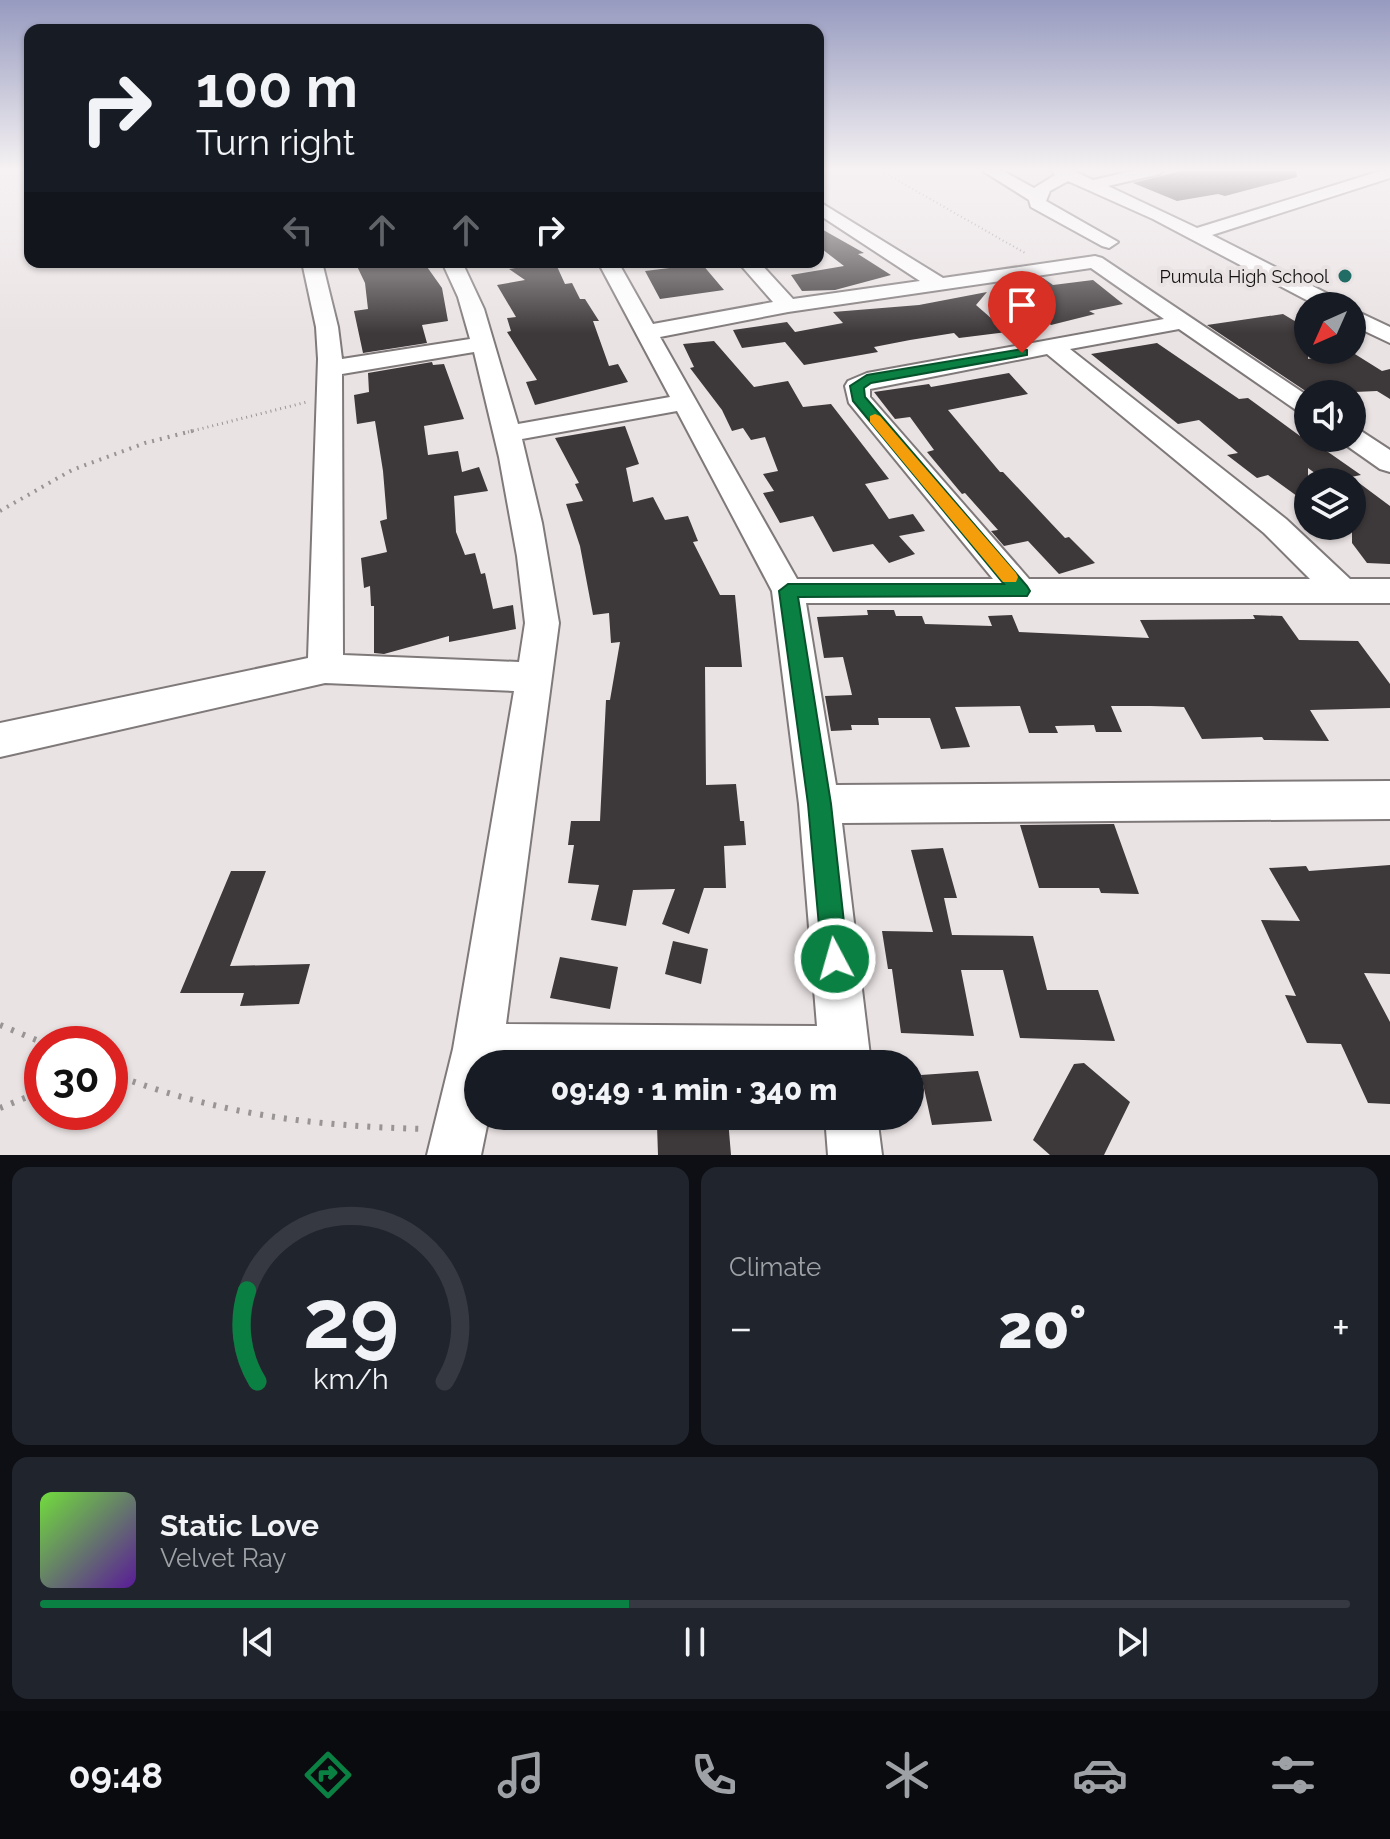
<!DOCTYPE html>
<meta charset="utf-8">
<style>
body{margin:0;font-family:Raleway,sans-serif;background:#20242c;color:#f1f3f6;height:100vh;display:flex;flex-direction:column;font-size:30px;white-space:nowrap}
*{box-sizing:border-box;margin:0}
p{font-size:26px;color:#9ea1a6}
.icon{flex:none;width:44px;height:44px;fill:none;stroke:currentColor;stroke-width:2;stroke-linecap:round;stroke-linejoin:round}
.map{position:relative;height:1155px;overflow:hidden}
.details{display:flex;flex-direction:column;gap:12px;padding:12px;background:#0d0f14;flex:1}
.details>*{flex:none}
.guide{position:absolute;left:24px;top:24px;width:800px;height:244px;border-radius:16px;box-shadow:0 2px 6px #0004;background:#171b24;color:#f1f3f6;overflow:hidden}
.needle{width:52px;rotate:225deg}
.buttons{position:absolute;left:1294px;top:292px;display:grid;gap:16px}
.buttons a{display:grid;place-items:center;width:72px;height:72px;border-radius:50%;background:#171b24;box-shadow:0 2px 6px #0004;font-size:40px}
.speed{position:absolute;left:24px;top:1026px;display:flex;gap:16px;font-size:40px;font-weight:700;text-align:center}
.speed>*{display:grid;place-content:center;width:104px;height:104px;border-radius:50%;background:#171b24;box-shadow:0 2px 6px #0004;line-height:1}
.speed .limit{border:12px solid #d22;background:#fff;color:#111}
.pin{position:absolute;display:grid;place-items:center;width:68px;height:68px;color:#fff;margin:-82px -34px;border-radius:50% 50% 50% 0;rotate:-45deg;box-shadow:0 0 8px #0007}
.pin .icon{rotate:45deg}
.me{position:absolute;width:88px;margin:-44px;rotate:354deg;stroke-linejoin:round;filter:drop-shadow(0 0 6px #0008)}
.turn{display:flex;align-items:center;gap:28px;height:168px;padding:0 40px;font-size:36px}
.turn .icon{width:104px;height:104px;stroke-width:2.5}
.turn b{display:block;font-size:56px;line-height:68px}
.lanes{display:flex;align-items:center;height:76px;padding:0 40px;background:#0003;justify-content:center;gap:40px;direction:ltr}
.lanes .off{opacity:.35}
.big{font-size:60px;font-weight:800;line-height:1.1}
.details .card{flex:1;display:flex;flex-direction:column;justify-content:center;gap:12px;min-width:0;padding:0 28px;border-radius:16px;background:#20242c}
.details .dial{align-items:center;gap:0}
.dial svg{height:208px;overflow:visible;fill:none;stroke:#363941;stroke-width:7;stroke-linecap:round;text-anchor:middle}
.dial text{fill:#f1f3f6;stroke:none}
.song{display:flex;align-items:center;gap:24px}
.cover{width:96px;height:96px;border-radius:12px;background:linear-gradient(135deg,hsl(100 70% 55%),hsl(270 70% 35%))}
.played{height:8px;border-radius:4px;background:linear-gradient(90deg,#0b8043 45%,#363941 45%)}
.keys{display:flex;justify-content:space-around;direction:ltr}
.heat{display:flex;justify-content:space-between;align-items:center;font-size:44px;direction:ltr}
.details .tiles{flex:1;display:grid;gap:12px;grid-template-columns:1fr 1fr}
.card:last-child{grid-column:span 2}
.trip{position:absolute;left:464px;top:1050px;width:460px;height:80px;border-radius:40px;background:#171b24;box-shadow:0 2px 6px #0004;font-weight:800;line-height:80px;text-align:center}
.menu{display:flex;height:128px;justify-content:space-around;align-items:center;background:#090b0e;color:#9ea1a6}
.menu .icon{width:56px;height:56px}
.menu .on{color:#0b8043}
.menu b{font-size:36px;color:#f1f3f6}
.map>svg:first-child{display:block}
.building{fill:#3d3839}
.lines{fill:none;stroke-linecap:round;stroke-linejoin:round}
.minor-casing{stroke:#7f797a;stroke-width:4}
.path-far3{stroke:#9a9595;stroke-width:2;stroke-dasharray:1 3;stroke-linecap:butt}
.path-far2{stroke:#9a9595;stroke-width:3;stroke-dasharray:1 4;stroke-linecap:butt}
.path-far1{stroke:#9a9595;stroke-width:4;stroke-dasharray:2 6;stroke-linecap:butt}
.path{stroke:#9a9595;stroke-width:6;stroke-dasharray:3 9;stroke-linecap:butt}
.minor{fill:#fff;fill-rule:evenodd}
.route{fill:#0b8043;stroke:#07532c;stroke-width:2}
.slow{fill:#f59e0b}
.poi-dot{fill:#226c66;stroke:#eae3e4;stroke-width:3}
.labels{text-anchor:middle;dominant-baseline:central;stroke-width:8;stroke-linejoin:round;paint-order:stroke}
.far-poi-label{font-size:18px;fill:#131111;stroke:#eae3e4;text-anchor:end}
</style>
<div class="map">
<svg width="1390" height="1155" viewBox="0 0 1390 1155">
<rect width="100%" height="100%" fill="#eae3e4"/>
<path class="building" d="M1181,171H1296L1297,177L1225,196L1218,194L1177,201L1133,183Z
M818,227L864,253L858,254L891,275L835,290L802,291L791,275L844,266L818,246Z
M355,262H413L414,267L425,264L442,288L448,321L422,325L427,343L363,353L354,311L368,309L365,283Z
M555,262L565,284L572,283L580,299H585L599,321H593L609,366L618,364L628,382L535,405L526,382L537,380L507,332L511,331L507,318L516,317L497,285L525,280L509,269Z
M702,264L724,290L660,299L645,271Z
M1043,278L1053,285L1093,280L1123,304L1089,311L1095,314L1051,325L999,284Z
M987,292L976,305L1007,332L959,338L954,333L910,340L874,347L878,352L804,365L785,342L742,348L733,330L787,322L795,332L843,323L833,312L919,305Z
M1283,314L1308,329V359L1350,351L1382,371L1390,369V399L1377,391L1310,394L1207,325Z
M714,341L754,387L788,381L803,407L831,404L889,479L865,484L889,519L913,514L925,531L899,536L915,554L889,563L873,544L833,552L813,516L780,523L763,493L774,491L763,474L778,471L765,437L751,440L743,428L732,431L722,410L690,368L694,367L683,344Z
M1157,343L1239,399L1248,398L1300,436L1308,434V438L1361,475L1351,477L1390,506V564L1367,563L1352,543V482H1327L1308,468V504L1268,475L1257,478L1227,455L1238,453L1199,420L1178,424L1091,354Z
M432,362L433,365L444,364L464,419L424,426L428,455L458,451L462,472L479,467L488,491L454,496L456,532L465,555L475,553L481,574L485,573L493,609L513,605L516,629L449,642V636L384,654L374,653V606H371L370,586L364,588L361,558L387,552L380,521L387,519L383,471L375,421L357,424L354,395L369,392L368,373Z
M1009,373L1028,394L948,410L1000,472H1003L1065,538L1069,537L1095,563L1059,574L1028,541L1004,546L991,531L998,530L965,493L962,494L927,452L934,450L910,417L895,419L874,392L929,384L931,387Z
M625,426L639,464L626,468L633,502L653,497L665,520L688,516L698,541L693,542L720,595H735L742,667H705L706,785L736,784L740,821H744L746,845L724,846L726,888H704L689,934L662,924L675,889L633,890L626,926L591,920L599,885L568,883L574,845H568L571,821H600L606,700H610L620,642L611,643L609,613L593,615L580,546L566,504L583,501L575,484L579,483L555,438Z
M867,610H894L896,616H922L925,624L992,626L988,616L1012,615L1019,632L1149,638L1140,620L1255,619L1253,615L1282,616L1299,640L1358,641L1390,684V708L1310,710L1329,741L1264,740L1262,737L1202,739L1184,707L1150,706H1111L1122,732H1096L1094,725L1055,726L1058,733H1029L1020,706L955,707L970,747L941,749L930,718H878L879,725H851L852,730L831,731L825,696L852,695L843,657L824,658L817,617L868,615Z
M1114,824L1139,894L1101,893L1099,888H1039L1020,825Z
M943,848L957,898H944L952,935L1033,936L1047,990H1098L1115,1041L1020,1038L1003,970H961L974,1036L901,1033L892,969H888L882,931L933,932L911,850Z
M1390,865V974L1364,973L1390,1022V1104L1368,1103L1341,1044L1307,1043L1285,995L1296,996L1261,920L1300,921L1269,868L1306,866L1309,871Z
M231,871H266L230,966L310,964L299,1004L240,1006L244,993H180Z
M673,941L708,949L701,984L665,974Z
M560,957L618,967L610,1009L550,998Z
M1084,1063L1130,1102L1104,1155H1050L1033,1140L1074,1064Z
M978,1071L992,1121L932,1125L921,1075Z
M728,1119L731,1155H658L657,1125Z"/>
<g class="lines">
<g class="minor-casing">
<path id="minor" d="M983,171H1003L1034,188L1055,175L1052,171H1074L1093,180L1132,171H1162L1160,174L1108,186L1197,228L1380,171H1390V178L1212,235L1342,301L1345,306H1318L1153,219L1068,181L1050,191L1046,201L1118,242L1109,248L1102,246L1031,207L1029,200Z
M818,201L943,278L1095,256L1102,258L1308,396V415L1299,412L1179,329L1070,349L1286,519L1350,579H1390V603H806L836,785L1390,781V819L842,823L871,1064H478V1116H489L481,1155H427L453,1049L514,691L325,683L0,757V723L308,658L318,359L316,327L302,262H322L338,327L342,359L470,339L458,297L442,262H462L484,309L518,424L670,397L598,262H618L653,324L773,302L738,262H759L793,299L920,281L818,214ZM1091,268L1164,319L867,373L848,381L845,386L849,403L993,579H797L660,337L788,312ZM474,352L499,457L517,556L525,623L519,662L343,655L342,374ZM1047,354L1264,533L1310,579H1029L870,397V389ZM677,411L772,591L799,804L817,1026L506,1024L559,623L542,523L522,439Z
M1352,309L1390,327V343L1352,325Z
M1352,429L1361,431L1390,450V472L1380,469L1343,443L1339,438H1352Z
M825,1116H877L882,1155H828Z"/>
</g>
<path class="path-far3" d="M881,171L1025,253"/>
<path class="path-far2" d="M188,432L307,402"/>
<path class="path-far1" d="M0,511L72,470L145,443L196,430"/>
<path class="path" d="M0,1025L46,1044
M110,1073C216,1114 311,1126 424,1129
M0,1108L42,1091"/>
<use href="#minor" class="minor"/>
</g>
<linearGradient id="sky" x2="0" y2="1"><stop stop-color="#969abf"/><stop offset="0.51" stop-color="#f6f2f3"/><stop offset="1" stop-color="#f6f2f3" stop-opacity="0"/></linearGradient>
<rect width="1390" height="333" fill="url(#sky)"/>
<path class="route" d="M1022,349L1027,350V355L871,383L864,388L865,397L1027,586L1030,591L1027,596L798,597L831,804L848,959L844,968L835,972L826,968L822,959L808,804L779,591L788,584H1004L853,401L850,386L867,375Z"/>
<path class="slow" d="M875,414L880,416L1016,573L1018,577L1016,582H1003L870,422V416Z"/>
<circle class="poi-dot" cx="1345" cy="276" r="8"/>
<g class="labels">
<g class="far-poi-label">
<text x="1329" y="276">Pumula High School</text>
</g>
</g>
</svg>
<div class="buttons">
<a><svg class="needle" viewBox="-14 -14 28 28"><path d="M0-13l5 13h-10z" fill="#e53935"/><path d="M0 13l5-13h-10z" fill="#9ea1a6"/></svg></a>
<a><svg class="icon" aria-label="sound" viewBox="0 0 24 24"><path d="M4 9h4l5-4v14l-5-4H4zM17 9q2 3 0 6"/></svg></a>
<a><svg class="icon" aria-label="layers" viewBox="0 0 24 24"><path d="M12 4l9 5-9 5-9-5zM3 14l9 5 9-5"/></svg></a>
</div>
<div class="speed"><div class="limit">30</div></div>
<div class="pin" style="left:1022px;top:353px;background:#d93025"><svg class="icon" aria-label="arrive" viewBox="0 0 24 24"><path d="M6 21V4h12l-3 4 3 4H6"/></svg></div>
<svg class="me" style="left:835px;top:959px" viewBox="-20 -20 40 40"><circle r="17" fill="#0b8043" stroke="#fff" stroke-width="3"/><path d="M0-11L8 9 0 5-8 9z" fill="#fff"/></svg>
<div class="trip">09:49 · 1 min · 340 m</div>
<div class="guide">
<div class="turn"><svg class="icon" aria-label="right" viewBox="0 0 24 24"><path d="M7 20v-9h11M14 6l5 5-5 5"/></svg><div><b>100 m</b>Turn right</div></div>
<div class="lanes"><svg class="icon off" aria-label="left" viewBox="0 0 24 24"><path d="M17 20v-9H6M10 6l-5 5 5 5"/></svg><svg class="icon off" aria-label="ahead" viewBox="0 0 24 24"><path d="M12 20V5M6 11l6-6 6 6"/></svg><svg class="icon off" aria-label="ahead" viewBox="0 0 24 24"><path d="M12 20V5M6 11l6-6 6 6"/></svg><svg class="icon" aria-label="right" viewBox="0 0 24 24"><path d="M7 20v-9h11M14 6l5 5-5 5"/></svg></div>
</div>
</div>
<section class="details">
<div class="tiles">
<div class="card dial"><svg viewBox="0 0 100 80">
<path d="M14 69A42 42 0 1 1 86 69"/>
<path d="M14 69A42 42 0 0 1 10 34" stroke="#0b8043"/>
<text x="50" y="56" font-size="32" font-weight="700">29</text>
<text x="50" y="72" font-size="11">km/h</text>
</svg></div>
<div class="card"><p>Climate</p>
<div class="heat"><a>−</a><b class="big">20°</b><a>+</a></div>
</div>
<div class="card">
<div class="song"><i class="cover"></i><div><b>Static Love</b><p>Velvet Ray</p></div></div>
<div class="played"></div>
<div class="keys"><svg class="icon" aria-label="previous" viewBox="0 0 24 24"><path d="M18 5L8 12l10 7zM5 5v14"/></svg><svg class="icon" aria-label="pause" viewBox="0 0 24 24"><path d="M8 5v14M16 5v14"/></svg><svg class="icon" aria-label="next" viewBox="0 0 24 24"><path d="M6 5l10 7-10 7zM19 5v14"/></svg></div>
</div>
</div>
</section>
<nav class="menu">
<b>09:48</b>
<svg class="icon on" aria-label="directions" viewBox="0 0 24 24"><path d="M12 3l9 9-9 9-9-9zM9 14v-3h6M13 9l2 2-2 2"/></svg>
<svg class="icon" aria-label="music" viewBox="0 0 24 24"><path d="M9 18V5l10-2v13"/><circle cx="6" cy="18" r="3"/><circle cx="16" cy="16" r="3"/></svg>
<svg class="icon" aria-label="phone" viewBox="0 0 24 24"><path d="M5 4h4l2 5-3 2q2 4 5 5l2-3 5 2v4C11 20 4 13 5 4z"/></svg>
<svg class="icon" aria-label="climate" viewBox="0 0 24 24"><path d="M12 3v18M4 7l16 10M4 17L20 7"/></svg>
<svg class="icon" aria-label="car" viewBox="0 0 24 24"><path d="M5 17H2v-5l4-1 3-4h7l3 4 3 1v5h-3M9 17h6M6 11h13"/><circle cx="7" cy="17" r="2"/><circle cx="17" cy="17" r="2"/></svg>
<svg class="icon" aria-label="filters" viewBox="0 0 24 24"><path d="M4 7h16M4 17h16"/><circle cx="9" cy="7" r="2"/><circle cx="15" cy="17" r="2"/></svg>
</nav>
